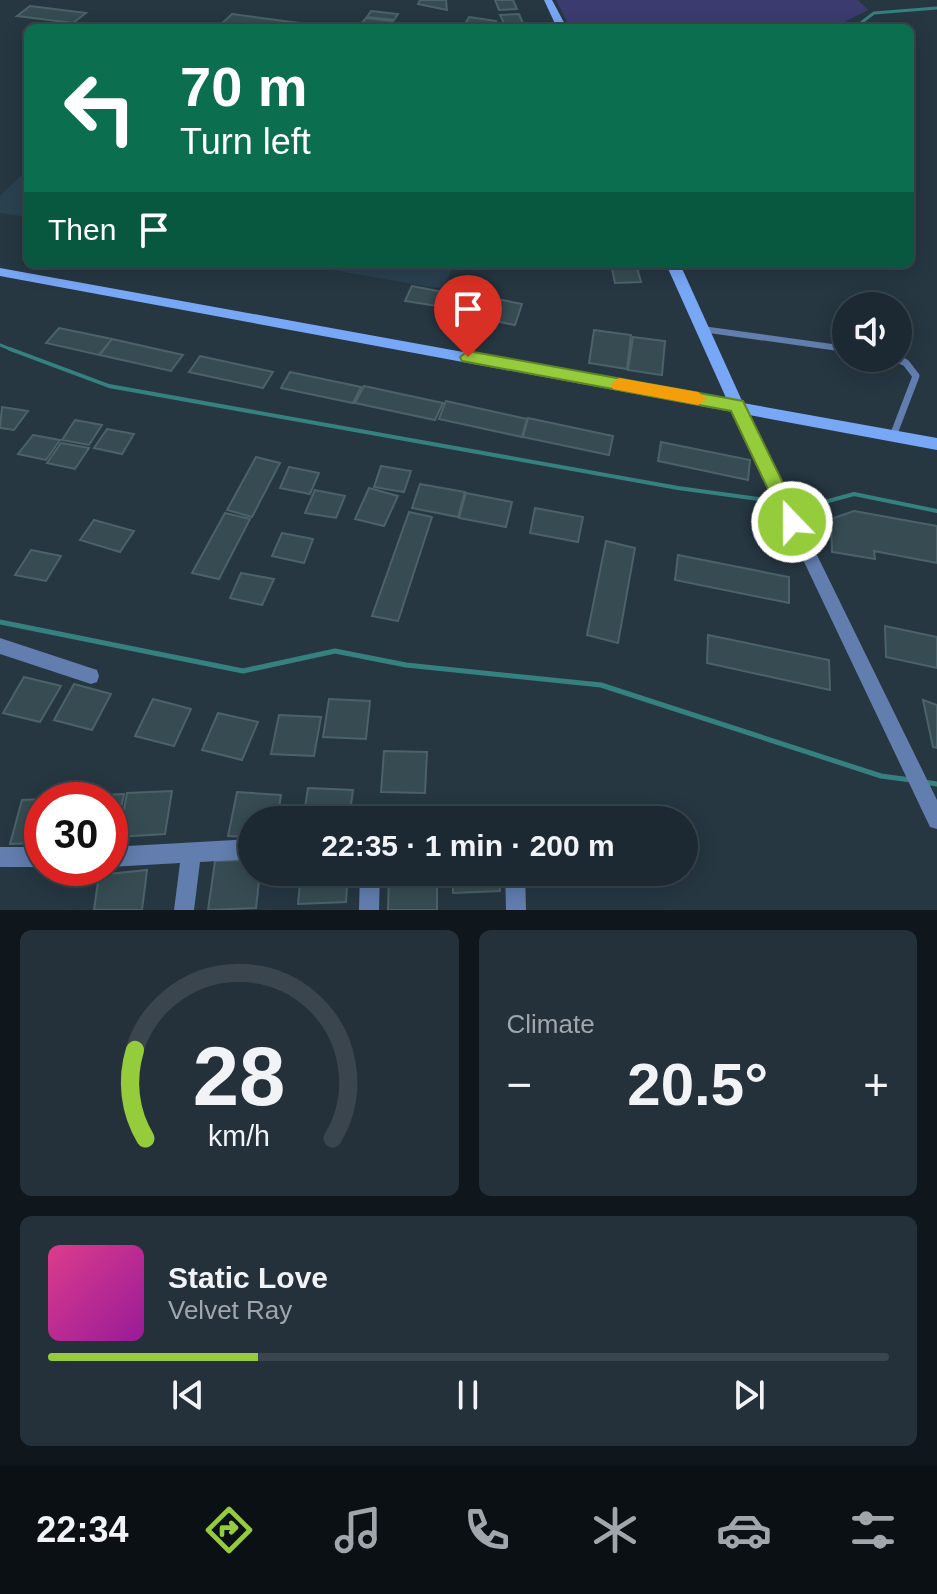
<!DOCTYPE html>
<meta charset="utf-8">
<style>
body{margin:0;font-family:Arial,sans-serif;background:#25313a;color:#f1f3f6;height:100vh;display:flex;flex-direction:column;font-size:30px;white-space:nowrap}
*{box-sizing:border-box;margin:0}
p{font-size:26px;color:#a0a6ac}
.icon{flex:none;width:44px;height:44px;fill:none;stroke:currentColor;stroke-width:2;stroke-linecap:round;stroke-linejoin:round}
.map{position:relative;height:910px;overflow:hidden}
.sheet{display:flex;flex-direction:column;gap:20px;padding:20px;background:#0f171c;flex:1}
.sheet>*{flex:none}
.banner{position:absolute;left:24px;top:24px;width:890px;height:244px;border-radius:12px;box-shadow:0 4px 20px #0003,0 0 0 2px #3a454d;background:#0b6e4f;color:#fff;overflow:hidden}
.fabs{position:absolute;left:832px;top:292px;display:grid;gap:16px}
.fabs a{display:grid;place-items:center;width:80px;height:80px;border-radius:50%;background:#1c2932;box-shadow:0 4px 20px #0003,0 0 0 2px #3a454d;font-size:40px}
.speed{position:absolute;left:24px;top:782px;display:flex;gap:16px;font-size:40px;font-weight:700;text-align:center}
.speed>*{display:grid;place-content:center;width:104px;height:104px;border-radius:50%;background:#1c2932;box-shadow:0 4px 20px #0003,0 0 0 2px #3a454d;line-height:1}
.speed .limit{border:12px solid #d22;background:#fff;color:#111}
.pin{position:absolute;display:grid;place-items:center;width:68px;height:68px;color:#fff;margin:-82px -34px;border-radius:50% 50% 50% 0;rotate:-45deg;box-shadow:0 0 8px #0007}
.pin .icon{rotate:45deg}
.me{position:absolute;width:88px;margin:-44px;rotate:338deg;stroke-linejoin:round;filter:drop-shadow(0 0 6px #0008)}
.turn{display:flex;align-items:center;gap:28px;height:168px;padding:0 24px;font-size:36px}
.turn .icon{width:104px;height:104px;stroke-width:2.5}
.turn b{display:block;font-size:56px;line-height:68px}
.then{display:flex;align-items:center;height:76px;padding:0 24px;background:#0003;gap:16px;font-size:30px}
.big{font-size:60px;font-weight:800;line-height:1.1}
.sheet .tile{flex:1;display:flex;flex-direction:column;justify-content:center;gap:12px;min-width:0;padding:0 28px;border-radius:12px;background:#25313a}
.sheet .dial{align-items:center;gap:0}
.dial svg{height:208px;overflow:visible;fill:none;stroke:#3a454d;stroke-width:7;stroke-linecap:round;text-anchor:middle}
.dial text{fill:#f1f3f6;stroke:none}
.song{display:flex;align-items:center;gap:24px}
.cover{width:96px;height:96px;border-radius:12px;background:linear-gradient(135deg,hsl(330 70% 55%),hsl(300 70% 35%))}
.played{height:8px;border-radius:4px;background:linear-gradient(90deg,#94cc3c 25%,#3a454d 25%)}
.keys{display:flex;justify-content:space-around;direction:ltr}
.heat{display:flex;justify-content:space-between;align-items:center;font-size:44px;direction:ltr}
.sheet .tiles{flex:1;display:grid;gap:20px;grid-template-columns:1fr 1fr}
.tile:last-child{grid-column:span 2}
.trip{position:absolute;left:238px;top:806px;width:460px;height:80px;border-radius:40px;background:#1c2932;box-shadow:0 4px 20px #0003,0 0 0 2px #3a454d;font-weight:800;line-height:80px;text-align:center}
.menu{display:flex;height:128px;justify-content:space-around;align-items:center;background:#0b1014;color:#a0a6ac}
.menu .icon{width:56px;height:56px}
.menu .current{color:#94cc3c}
.menu b{font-size:36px;color:#f1f3f6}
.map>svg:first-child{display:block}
.built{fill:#2a4150}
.green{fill:#3b3b70}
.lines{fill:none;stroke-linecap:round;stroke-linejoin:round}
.stream-far2{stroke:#358180;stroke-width:3}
.stream-far1{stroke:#358180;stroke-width:4}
.stream{stroke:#358180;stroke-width:5}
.building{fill:#364c52;stroke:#4b6268;stroke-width:2}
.lane-far1{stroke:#617eaf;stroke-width:6}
.lane{stroke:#617eaf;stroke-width:7}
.street{fill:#617eaf;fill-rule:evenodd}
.secondary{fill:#78a7f5;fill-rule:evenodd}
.route{fill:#94cc3c;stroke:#608527;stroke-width:2}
.slow{fill:#f59e0b}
</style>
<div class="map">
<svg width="937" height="910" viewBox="0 0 937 910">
<rect width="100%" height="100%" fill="#263742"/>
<path class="built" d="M28,169V217L0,213V196Z
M297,264H454L443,289Z"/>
<path class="green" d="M556,0H858L868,10L844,22L852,28H570Z"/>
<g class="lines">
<path class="stream-far2" d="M868,28L862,22L874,13L937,8
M0,345L15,351"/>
<path class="stream-far1" d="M10,349L109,386L678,488L780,502
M789,503L810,506L854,494L937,511"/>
<path class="stream" d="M0,622L243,671L335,651L406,665L601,685L881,776L911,780
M924,782L937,784"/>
</g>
<path class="building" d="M420,0H446L447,10L418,4Z
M495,0H513L517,9L499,10Z
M30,6L86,13L73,23L17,16Z
M371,11L398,14L394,20L367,17Z
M232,14L337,28L218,27Z
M519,14L525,28H506L500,15Z
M469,17L496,21L493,27L465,24Z
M366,18L393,21L389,27L361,24Z
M611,264H636L641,282L615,283Z
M412,286L443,292L437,306L405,301Z
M497,299L522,304L515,325L489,320Z
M59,328L112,339L99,355L46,343Z
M594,330L631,335L627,369L589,363Z
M633,337L665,341L662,375L628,370Z
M112,339L183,355L171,371L100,355Z
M200,356L273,372L263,388L189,372Z
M290,372L361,387L353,403L281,388Z
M364,386L443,403L435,420L355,403Z
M446,401L527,419L522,437L439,419Z
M2,407L28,411L14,430L0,428Z
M528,418L613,436L609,455L523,437Z
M75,420L102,425L89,445L62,440Z
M107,429L134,434L122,454L94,448Z
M33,435L60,440L46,460L18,454Z
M661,442L750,460L748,480L658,461Z
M61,443L89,448L75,469L47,463Z
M256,457L280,463L252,517L227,510Z
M381,466L411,471L404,492L374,487Z
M289,467L319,473L310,494L280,488Z
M420,484L465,492L458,517L412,508Z
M369,488L398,496L384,526L355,519Z
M315,490L345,496L336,518L305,513Z
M466,493L512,502L506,527L459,518Z
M535,508L583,517L578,542L530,533Z
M854,511L937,526V563L874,551L875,559L832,552L831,519Z
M409,512L432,517L398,621L372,616Z
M225,513L250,519L219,579L192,573Z
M94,520L134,531L120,552L80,540Z
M282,533L313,539L304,563L272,556Z
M606,541L635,548L618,643L587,635Z
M31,550L61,556L46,581L15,575Z
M678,555L789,577V603L675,580Z
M241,573L274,579L262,605L230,598Z
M885,626L937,637V668L886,657Z
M708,635L829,660L830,690L707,663Z
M24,677L61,686L40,722L3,713Z
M74,684L111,694L92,730L54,720Z
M153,699L191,709L174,746L135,736Z
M329,699L370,701L366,739L323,737Z
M923,700L937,705V748L933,747Z
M218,713L258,722L242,760L202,750Z
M279,715L321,717L314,756L271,754Z
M384,751L427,752L425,793L381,792Z
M308,788L353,790L349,820H303Z
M172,791L165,834L119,837L127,793Z
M237,792L281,795L277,820H252V837L228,836Z
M124,794L115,837L110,838V800H78V796Z
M68,798L42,800V843L10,844L22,800Z
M252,860V872H260L256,908L208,910L215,861Z
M147,870L142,910H94L99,875Z
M301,872H348L346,902L298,904Z
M389,872H437V910H388Z
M452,872H499L500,891L453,893Z"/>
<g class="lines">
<path class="lane-far1" d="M702,329L846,349"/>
<path class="lane" d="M843,349H846
M893,436L916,376L906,363L896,358"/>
<path class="street" d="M737,401L744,406L937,800V829L930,827L730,406Z
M0,638L91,668L97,670L99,676L97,682L91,684L0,654Z
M252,839V859L200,862L194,910H174L180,863L110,867V847Z
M0,847H42V867H0Z
M360,872H380L379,910H359Z
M505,872H525L526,910H506Z"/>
<path class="secondary" d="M544,0H552L567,28H557Z
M666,264H680L743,403L937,438V450L0,276V268L727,400Z"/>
</g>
<path class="route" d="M468,351L743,401L802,522L799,527H786L731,411L462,361L460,357Z"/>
<path class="slow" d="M619,378L698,392L707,399L698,405L613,389L611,384Z"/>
</svg>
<div class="fabs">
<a><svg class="icon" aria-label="sound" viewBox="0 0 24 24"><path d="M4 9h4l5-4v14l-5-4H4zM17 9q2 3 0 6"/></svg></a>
</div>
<div class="speed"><div class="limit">30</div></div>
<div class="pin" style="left:468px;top:357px;background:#d93025"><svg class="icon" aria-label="arrive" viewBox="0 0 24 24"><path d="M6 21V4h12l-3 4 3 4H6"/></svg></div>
<svg class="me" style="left:792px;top:522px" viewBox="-20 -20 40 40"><circle r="17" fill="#94cc3c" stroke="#fff" stroke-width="3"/><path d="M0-11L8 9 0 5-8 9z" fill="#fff"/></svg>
<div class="trip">22:35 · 1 min · 200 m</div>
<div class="banner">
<div class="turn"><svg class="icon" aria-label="left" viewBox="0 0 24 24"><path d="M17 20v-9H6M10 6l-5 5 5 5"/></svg><div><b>70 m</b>Turn left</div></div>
<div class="then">Then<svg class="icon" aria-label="arrive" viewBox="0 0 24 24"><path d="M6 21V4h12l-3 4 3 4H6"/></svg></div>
</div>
</div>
<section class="sheet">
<div class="tiles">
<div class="tile dial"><svg viewBox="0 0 100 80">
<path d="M14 69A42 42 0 1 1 86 69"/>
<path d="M14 69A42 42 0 0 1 10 35" stroke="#94cc3c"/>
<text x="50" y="56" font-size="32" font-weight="700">28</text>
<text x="50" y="72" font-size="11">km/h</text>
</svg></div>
<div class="tile"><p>Climate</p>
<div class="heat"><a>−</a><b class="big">20.5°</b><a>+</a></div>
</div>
<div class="tile">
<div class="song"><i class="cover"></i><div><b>Static Love</b><p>Velvet Ray</p></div></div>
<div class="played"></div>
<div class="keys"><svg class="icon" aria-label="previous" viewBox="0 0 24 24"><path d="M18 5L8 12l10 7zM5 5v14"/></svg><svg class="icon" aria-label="pause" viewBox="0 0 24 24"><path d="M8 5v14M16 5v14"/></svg><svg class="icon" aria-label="next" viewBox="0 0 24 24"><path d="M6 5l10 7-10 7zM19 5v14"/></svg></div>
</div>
</div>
</section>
<nav class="menu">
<b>22:34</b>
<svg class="icon current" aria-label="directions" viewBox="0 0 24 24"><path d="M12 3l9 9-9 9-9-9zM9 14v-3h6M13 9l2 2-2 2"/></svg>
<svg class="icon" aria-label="music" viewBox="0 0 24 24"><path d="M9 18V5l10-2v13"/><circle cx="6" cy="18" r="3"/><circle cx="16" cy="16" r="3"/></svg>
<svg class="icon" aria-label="phone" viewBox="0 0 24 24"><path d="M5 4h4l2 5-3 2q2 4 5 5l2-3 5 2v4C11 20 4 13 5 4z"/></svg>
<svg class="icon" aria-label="climate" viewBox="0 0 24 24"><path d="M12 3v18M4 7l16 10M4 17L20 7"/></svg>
<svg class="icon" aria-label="car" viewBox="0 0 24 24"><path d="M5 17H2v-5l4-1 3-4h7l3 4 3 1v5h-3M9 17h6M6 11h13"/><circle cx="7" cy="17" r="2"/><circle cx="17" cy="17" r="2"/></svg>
<svg class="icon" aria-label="filters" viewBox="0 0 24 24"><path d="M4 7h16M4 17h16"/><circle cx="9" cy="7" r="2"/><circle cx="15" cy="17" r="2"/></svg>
</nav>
